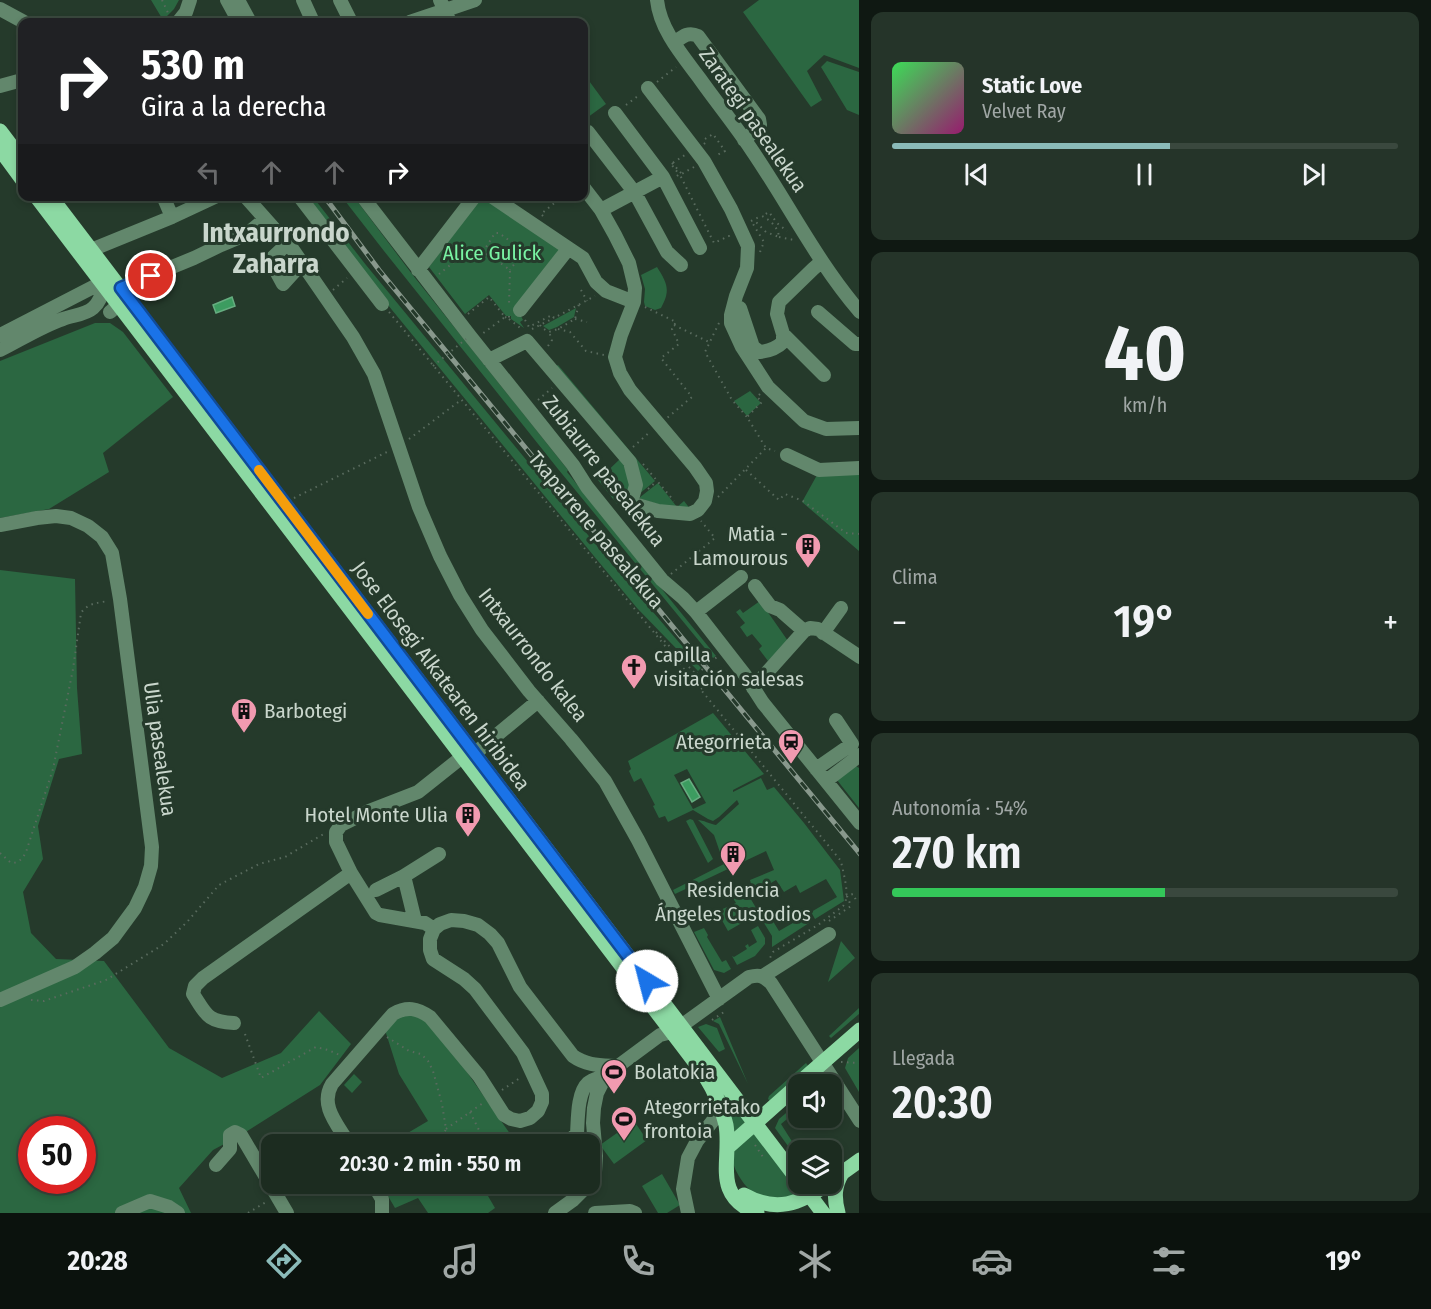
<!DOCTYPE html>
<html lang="es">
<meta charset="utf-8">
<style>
body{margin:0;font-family:"Fira Sans Condensed",sans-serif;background:#253429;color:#f1f3f6;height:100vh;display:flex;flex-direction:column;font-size:22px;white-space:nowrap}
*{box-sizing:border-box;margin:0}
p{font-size:20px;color:#a0a7a5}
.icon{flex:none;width:33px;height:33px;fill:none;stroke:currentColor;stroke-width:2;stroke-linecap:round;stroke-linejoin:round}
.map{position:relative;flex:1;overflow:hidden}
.drawer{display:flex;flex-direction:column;gap:12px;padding:12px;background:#0f1812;width:572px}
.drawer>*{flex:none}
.guide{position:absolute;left:18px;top:18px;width:570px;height:183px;border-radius:12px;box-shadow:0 3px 9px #0003,0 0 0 2px #3a483e;background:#202124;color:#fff;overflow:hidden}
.controls{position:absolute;left:788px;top:1074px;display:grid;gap:12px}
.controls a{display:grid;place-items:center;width:54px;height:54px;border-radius:12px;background:#1c2c20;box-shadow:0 3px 9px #0003,0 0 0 2px #3a483e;font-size:30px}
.speed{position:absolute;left:18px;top:1116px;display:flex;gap:12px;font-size:30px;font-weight:700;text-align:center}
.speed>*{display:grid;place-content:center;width:78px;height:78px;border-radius:50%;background:#1c2c20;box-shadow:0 3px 9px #0003,0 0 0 2px #3a483e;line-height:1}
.speed .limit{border:9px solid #d22;background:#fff;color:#111}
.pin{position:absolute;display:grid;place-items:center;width:51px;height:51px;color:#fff;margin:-26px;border:3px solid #fff;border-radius:50%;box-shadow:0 2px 6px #0007}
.me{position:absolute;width:66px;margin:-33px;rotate:323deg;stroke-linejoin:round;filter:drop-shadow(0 0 4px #0008)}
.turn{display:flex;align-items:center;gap:21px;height:126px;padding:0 24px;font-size:27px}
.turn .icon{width:78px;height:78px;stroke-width:2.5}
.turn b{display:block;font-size:42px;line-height:51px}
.lanes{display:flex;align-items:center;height:57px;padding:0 24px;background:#0003;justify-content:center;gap:30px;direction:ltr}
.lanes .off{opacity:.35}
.big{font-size:45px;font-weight:600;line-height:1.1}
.drawer .widget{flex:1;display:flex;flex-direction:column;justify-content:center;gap:9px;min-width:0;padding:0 21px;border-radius:12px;background:#253429}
.drawer .dial{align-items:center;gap:0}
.dial b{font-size:78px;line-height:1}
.song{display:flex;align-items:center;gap:18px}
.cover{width:72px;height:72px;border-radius:9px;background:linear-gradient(135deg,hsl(130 70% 55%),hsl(320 70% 35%))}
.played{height:6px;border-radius:3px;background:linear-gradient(90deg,#8bbbb9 55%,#3a483e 55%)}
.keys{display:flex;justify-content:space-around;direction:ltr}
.heat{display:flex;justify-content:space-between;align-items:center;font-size:33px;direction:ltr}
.charge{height:9px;border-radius:4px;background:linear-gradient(90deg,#34c759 54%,#3a483e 0)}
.trip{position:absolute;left:261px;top:1134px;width:339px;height:60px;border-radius:12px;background:#1c2c20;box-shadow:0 3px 9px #0003,0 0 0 2px #3a483e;font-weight:600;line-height:60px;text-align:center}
.tabs{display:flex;height:96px;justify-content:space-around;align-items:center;background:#0b120d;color:#a0a7a5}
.tabs .icon{width:42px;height:42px}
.tabs .selected{color:#8bbbb9}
.tabs b{font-size:27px;color:#f1f3f6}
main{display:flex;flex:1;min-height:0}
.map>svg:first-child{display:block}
.green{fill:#2b6741;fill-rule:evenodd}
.water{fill:#3c9c60;stroke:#66ad80;stroke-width:1.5}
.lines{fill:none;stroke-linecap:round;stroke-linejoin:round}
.path{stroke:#596b5e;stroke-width:2;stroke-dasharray:1.5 4.5;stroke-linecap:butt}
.minor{stroke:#62876c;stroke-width:14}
.major{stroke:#8cd9a3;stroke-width:15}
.rail-casing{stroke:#88988c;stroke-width:5}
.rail{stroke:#253a2b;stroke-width:3;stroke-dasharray:9;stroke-linecap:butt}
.path-bridge{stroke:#596b5e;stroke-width:2;stroke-dasharray:1.5 4.5;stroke-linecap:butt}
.route-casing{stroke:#114b97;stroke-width:15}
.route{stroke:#1a73e8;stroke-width:10}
.slow{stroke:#f59e0b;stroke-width:10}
.labels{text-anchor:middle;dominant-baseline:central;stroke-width:6;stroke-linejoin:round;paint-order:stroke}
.street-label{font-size:21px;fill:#c9d6cc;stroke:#253a2b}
.park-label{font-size:21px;fill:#79f3a3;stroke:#253a2b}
.poi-label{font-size:21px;fill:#c9d6cc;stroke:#253a2b;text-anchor:start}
.district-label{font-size:27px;font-weight:bold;fill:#c9d6cc;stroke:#253a2b}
</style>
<main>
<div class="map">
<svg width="860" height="1213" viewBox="0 0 860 1213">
<rect width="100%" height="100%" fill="#253a2b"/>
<path class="green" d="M151,0H179L174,9L163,20Z
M759,0H859V68L824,55L807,71L822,100L811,107L743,12Z
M827,61L859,72V115L847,110L821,67Z
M584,74L606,104L584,120Z
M305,197H313L366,265L611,563L701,668L698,671L637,608L598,561L392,310L331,233Z
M342,197H354L412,274L568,470L567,472L716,656L713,658L558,469L384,251Z
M481,197L562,250L517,308L523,320L520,322L524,328L511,319V316H506L489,295L465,314L429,267Z
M657,267C667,283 671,290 661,308L655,310L645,306L644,302L645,289L641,275Z
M576,308L574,317L557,327L549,330L543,326Z
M95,323H110L123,332L173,397L103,453L109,472L49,509L0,518V361Z
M558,365L655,481L639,494L640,485L555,367Z
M750,391L761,403L747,416L734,401Z
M620,459C629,471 636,497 617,504L598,480Z
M859,472V551L802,502L817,475Z
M658,483L677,507L684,501L691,510H675L639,498Z
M0,570L75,579L77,688L82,754L59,759L38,826L43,859L23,892L31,933L56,959L104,961L169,1048L222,1078L281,1053L319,1011L351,1044L320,1085L241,1135L213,1150L179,1188L191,1213H0ZM32,1130H82V1180H32Z
M760,601L788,641L768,661L759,649L762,646L752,634L747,637L740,627L745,623L736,612L740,609L743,613Z
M713,713L764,774L733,790V792L761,778L767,790L774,787L804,823L840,870L844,901L815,919L811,912L837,897L826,879L800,893L796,885L784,892L776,880L749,896L759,913L728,931L719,915L712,919L709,915L736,903L731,895L739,892V890L751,884L750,880L774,870L766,851L675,894L673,890L724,864L714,835L698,820C703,820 710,824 716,825L739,804L737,800L719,817L713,821L708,819L693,810L668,822L665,816L659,818L653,806L655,805L641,778L634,782L629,771L631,769L628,761ZM687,769L706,803L693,809L674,775Z
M856,766L859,768V808L837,780Z
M690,819L693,820L713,859L708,863L686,821Z
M805,916L809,923L772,947V936L764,923L771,918L779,931Z
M758,926L765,938V944L755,956L737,965L732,956L734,957L747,949L745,946L748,944L749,947L757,942L751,930Z
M704,928L708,935L707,937L722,962L726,960L731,969L724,973L714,970L694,932Z
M841,941L855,958L828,982Z
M859,1008V1014L831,1038L829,1036Z
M420,1015L462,1065L515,1141L511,1144H389L428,1121L399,1074L385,1030L396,1016Z
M720,1017L748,1084L719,1024L713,1021Z
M706,1024L717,1028L725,1049L719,1052L698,1027Z
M859,1048V1092L845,1068L848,1058Z
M806,1063L809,1067L771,1102L768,1099L769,1096Z
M354,1074L362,1082L352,1093L344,1085Z
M726,1095L746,1121L734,1133L724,1096Z
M798,1103V1110L781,1124L798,1151V1160L775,1128L779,1119Z
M634,1121L647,1140L614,1164L600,1145Z
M751,1134H754L799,1192L789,1200C779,1198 766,1198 756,1194C746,1190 731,1167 732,1155C734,1147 745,1140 751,1134Z
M662,1174L680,1205L667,1213H658L642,1186Z
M381,1184H487L488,1196L495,1208L488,1213H428L418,1198L395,1208Z"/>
<path class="water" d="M232,297L235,306L216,313L213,305Z
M689,779L700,797L692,802L681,783Z"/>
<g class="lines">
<path class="path" d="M162,0L169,15
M657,82L676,67
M626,105L638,96
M704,144L706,142L705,139L713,134L725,151L715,156
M672,163L682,174
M694,167L680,175L714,243L729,236L730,239
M677,176L679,174L671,164L685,155
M543,216L541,214L563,196
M751,221L761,216
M779,237L794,240
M453,244L465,254
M483,252L495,233H499L521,249L522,253L510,270
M760,252L764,242L753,224L756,222L766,232L779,237C778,227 770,220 762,216L769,212L777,223L787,231
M439,274C450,266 466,249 481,252C489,254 503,265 510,270L509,304
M333,290L347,278
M581,290L587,301
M645,307L676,322L672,329L679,344L661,358L692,397L667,418
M389,312L643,619L841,861C843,873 851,896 843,906L818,925L773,952L770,958
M468,314L489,297L505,317L482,334
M505,317L509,319V316
M509,319L523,330
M575,319L587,322
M525,320L529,327L552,315L554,318L595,296
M719,323L705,352L732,400L747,417
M540,325L542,328L549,332L558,329L575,319L579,304
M674,325L709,342
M532,329L554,318
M558,329L570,332L586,351L604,355
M548,346L552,340L549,332
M760,394L757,397L762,402L747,417L766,448L775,451
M538,400L552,388
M409,439L461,400
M633,447L651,431
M643,464L674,501
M746,470L779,500L785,494L803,501L846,533L860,534
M648,489L657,481
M718,497L766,448
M294,498L389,451
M671,574L715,538L701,521
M656,632L706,685L701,689
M0,853L11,863C19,863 23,858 26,852L53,769L73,669L81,613C88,603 97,603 108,601
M829,921L851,906L847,896L853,894L856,900L860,899
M31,1000L44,1001L106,980L164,944L187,922L219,885L259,864L285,857L320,836L324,834
M712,1020L724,1012
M245,1034L261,1078L316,1047L328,1050L342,1056
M387,1037L409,1051L421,1054L428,1061L433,1071L442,1104L446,1129L439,1143V1144
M841,1062L860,1063
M502,1090L520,1078
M470,1112L483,1138
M446,1129L483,1103
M755,1145L763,1157
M288,1190L299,1184
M248,1213L266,1202"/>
<path class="minor" d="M227,0L239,22
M238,0L250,22
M303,0L313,22
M340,0L351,22
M440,0L450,22
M657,0C660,30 683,56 700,79C717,103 735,125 751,149C788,203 817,262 860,312
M0,9L24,22
M178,22L186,12L190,0
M410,22L475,0
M674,43C682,37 688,31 698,36L759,119L760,125L758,128L744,140
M0,86L22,80
M648,88L704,161L731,209L748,246L747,268L736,296L731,315V323L742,347L768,387L804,421L826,429L860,428
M615,113L663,177L700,248
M584,135L588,132L635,193L667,252L681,265
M584,188L601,210L615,235L629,263L635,288L634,302L621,335L615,357L620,373L630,390L695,467L706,483L707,491L705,501L698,510L690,514L658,511L631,503
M163,196L172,217
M245,196L293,250L353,337L374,374L419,507L440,556L460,595L482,630L529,691L571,739L605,781L638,840L719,999
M299,196L382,304
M362,196L470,336L573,465L587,487L662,580L683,598L696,612L745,675L763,703L860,823
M491,196L583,258L596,282L606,291L634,302
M601,210L663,177
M287,244L270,260L283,284L302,263
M91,250L172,217L217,196
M418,270L475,196
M740,308L753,347L760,352C769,351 776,349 783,342V334L777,314L779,302L813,269L821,262
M520,310L568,249
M110,312C118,305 125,300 121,288L194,258L221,245L247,234L265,219
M818,312L855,344H860
M783,334L824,375
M0,335L101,283C103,292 101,301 93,308C85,315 73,315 63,319C42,326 20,340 0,350
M489,360L527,341L630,462L636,485L631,503
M787,455L819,470L860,468
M0,525L37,518L56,516L71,518L88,526L102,537L112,553L120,599L152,847L151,866L145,887L135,908L113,938L95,953L75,967L0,1000
M755,586L770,606L780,610L804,631
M696,612L741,577
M823,633L841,608
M753,688L804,631L810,628L818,629L860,657
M474,754L538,701
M816,769L852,744L836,720
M826,781L860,755
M351,873L336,842V832L341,825L369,811L418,792L462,757
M376,890L404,876
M415,921L404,876L439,854
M763,976L829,934
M234,1023C207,1022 206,1014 193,994L195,986L203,978L351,873L376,913L380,915L425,923L434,929
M349,1144C338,1125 319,1106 332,1084L393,1014C407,1006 417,1008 430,1017L479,1076L504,1115L511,1119L520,1121L530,1118L538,1111L542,1102V1094L523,1053L475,989L464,979L433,959L430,950V939L434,929L440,924L451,920L464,921L478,925L490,934L498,943L520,987L573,1056C587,1066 601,1065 618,1066
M565,1144L577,1134C578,1120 577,1093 588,1083C593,1079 600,1078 606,1075
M216,1165L230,1149V1135L235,1132L241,1135L287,1213
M590,1183L595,1172L596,1156L593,1123L594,1108L597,1093L606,1075L660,1035L672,1032L681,1026L749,977C760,974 763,976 771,983L860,1121
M373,1184L382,1199V1213
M122,1213L150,1201L169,1207L178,1213
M555,1213L573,1200L589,1184
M595,1213L630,1211L635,1213
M688,1213L683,1189L688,1158L697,1141L722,1109"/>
<path class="major" d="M0,131L22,160
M0,149L22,179
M36,196L704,1074C714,1090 722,1106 726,1125C732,1160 711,1195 757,1213
M50,196L798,1180
M798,1084L860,1030
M727,1148L798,1085
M835,1178L860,1160
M805,1189L823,1213
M744,1195C776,1213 800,1204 827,1184
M838,1213C834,1198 834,1186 842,1173"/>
<g class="rail-casing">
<path id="rail" d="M324,196L379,270L860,854"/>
</g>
<use href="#rail" class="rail"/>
<path class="path-bridge" d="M433,366L466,339
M697,674L718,656"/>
</g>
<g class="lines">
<g class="route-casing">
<path id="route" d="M151,276L121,288L647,981"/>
</g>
<use href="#route" class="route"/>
<path class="slow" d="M259,470L368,614"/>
</g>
<defs>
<g id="building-pin" transform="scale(1.35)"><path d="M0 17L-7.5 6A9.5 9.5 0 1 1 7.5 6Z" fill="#f19ab0" stroke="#253a2b"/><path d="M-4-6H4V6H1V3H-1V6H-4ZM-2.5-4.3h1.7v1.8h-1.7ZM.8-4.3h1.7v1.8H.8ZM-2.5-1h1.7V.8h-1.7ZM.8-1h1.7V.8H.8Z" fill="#111"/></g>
<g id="church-pin" transform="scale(1.35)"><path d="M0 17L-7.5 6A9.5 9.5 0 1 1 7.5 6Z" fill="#f19ab0" stroke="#253a2b"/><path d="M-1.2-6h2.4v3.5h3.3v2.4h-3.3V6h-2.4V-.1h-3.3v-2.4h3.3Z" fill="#111"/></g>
<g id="station-pin" transform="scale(1.35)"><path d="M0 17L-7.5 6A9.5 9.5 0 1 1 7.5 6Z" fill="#f19ab0" stroke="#253a2b"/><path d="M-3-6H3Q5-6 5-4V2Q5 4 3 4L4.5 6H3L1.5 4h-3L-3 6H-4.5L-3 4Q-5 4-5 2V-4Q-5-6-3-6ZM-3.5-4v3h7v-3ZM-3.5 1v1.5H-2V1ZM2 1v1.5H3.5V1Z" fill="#111"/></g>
<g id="stadium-pin" transform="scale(1.35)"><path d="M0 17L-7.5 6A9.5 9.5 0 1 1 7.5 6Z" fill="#f19ab0" stroke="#253a2b"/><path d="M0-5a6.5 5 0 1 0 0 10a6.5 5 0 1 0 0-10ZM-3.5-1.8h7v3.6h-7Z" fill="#111"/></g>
</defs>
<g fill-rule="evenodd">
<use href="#building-pin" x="808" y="546"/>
<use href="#church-pin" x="634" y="667"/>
<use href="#building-pin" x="244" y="711"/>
<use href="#station-pin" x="791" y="742"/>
<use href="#building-pin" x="468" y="815"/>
<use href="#building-pin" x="733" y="854"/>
<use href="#stadium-pin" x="614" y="1072"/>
<use href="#stadium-pin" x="624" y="1119"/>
</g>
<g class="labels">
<g class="street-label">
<text transform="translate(753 120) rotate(55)">Zarategi pasealekua</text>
<text transform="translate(604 471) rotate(52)">Zubiaurre pasealekua</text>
<text transform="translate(596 530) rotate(50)">Txaparrene pasealekua</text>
<text transform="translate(533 655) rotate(52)">Intxaurrondo kalea</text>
<text transform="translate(441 676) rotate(53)">Jose Elosegi Alkatearen hiribidea</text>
<text transform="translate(160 749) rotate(82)">Ulia pasealekua</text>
</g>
<g class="park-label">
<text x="492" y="253">Alice Gulick</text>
</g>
<g class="poi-label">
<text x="788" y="534" text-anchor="end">Matia -<tspan x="788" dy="24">Lamourous</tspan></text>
<text x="654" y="655">capilla<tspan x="654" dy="24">visitación salesas</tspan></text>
<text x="264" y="711">Barbotegi</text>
<text x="772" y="742" text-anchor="end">Ategorrieta</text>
<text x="448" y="815" text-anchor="end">Hotel Monte Ulia</text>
<text x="733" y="890" text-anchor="middle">Residencia<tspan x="733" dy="24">Ángeles Custodios</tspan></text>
<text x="634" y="1072">Bolatokia</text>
<text x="644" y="1107">Ategorrietako<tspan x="644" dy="24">frontoia</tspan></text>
</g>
<g class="district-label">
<text x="276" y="233">Intxaurrondo<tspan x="276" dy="31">Zaharra</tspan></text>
</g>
</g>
</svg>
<div class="controls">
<a><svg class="icon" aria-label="sound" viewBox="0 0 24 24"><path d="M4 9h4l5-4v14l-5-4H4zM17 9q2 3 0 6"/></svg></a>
<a><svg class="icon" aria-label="layers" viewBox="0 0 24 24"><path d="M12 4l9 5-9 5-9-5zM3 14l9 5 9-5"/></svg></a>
</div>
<div class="speed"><div class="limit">50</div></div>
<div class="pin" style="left:151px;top:276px;background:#d93025"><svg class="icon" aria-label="arrive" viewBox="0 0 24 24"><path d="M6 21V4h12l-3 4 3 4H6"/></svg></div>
<svg class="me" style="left:647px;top:981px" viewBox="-20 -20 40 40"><circle r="19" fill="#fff"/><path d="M0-13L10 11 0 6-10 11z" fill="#1a73e8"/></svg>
<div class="trip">20:30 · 2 min · 550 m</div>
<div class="guide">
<div class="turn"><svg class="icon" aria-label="right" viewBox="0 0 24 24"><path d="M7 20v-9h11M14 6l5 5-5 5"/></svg><div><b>530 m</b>Gira a la derecha</div></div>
<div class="lanes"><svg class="icon off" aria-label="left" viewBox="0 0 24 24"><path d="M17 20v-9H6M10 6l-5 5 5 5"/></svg><svg class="icon off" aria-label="ahead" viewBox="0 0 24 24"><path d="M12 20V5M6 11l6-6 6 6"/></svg><svg class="icon off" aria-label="ahead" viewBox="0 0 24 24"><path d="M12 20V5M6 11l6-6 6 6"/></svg><svg class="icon" aria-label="right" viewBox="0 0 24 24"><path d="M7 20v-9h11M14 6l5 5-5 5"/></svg></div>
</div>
</div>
<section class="drawer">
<div class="widget">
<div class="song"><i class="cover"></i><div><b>Static Love</b><p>Velvet Ray</p></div></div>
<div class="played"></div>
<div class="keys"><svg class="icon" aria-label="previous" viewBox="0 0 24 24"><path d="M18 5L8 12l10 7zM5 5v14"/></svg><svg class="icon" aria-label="pause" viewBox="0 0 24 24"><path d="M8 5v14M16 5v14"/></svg><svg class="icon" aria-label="next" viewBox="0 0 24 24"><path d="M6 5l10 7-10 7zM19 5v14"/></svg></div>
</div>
<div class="widget dial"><b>40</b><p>km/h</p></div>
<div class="widget"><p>Clima</p>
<div class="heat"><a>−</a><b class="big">19°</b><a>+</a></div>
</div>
<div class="widget"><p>Autonomía · 54%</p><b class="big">270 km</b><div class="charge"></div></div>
<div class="widget"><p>Llegada</p><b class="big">20:30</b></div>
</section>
</main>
<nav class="tabs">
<b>20:28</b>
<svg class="icon selected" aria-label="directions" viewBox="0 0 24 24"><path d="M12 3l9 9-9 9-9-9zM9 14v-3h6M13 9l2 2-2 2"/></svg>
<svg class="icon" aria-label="music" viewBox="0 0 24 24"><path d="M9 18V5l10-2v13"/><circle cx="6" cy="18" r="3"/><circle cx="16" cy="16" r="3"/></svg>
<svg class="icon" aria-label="phone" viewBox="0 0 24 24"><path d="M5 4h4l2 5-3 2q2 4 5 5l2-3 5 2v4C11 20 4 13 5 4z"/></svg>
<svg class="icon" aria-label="climate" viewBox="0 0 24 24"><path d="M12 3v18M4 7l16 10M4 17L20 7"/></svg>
<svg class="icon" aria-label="car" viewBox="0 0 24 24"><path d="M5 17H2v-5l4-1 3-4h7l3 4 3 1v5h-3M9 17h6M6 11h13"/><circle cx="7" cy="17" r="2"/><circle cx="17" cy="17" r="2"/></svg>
<svg class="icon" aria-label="filters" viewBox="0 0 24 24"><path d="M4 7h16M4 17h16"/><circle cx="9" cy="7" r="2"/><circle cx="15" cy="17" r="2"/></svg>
<b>19°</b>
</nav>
